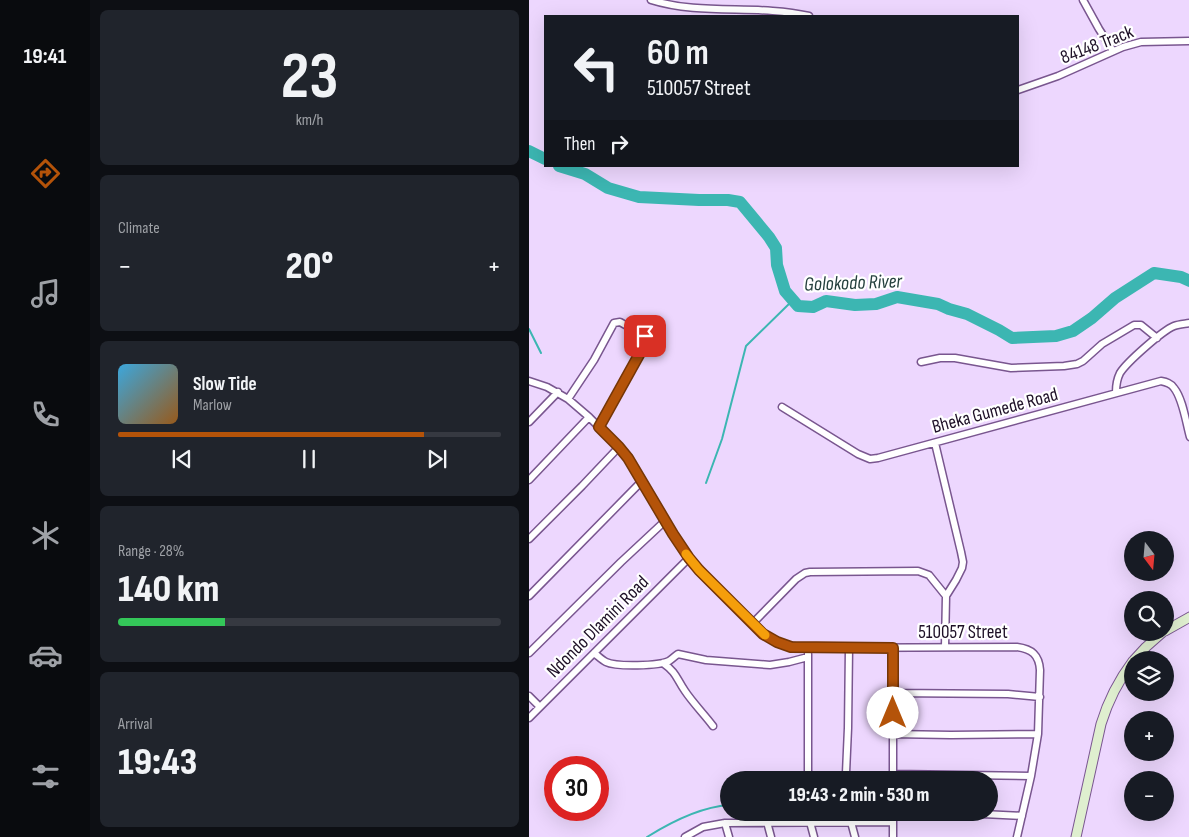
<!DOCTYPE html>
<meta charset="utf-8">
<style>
body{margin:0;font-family:"Sofia Sans Condensed",sans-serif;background:#20242c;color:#f1f3f6;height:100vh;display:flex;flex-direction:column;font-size:19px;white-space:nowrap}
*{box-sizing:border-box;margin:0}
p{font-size:16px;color:#9ea1a6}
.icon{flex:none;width:28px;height:28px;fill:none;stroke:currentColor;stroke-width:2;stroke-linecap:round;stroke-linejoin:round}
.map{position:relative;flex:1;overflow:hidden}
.details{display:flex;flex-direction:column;gap:10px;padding:10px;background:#0d0f14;width:439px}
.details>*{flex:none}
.top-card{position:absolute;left:15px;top:15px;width:475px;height:152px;border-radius:0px;box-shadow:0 5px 20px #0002;background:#171b24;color:#f1f3f6;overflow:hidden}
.needle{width:32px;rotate:164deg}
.fabs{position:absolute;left:595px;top:531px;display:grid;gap:10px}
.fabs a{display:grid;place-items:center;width:50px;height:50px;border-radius:50%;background:#171b24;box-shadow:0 5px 20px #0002;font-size:25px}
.speed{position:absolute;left:15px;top:756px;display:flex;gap:10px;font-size:25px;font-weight:700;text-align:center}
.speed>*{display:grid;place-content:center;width:65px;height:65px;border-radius:50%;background:#171b24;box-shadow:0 5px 20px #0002;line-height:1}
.speed .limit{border:8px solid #d22;background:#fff;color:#111}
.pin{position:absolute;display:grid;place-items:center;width:42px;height:42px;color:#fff;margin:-21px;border-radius:10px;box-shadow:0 2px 8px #0006}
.me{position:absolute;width:55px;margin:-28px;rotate:0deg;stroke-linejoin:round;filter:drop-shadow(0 0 4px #0008)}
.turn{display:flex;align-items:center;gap:18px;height:105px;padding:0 20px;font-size:22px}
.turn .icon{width:65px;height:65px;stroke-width:2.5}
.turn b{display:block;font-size:35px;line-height:42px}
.then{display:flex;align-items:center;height:48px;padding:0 20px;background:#0003;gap:10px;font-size:19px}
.big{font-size:38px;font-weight:800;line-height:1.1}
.details .tile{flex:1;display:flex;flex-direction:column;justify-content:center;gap:8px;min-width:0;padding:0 18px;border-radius:8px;background:#20242c}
.details .dial{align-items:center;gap:0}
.dial b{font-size:65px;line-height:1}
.song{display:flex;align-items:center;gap:15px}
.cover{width:60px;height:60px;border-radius:8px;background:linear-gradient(135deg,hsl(200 70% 55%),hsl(30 70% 35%))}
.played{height:5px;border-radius:2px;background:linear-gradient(90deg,#b45309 80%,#363941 80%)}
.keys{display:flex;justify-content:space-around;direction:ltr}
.heat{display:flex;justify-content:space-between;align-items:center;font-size:28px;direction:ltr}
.charge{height:8px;border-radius:4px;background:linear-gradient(90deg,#34c759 28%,#363941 0)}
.trip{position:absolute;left:191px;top:771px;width:278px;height:50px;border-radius:25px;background:#171b24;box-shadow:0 5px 20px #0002;font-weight:800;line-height:50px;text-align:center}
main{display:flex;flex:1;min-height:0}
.tabs{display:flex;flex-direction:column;width:90px;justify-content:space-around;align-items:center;background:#090b0e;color:#9ea1a6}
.tabs .icon{width:35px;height:35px}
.tabs .selected{color:#b45309}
.tabs b{font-size:22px;color:#f1f3f6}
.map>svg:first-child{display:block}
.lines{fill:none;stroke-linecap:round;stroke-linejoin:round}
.stream{stroke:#3cb6b2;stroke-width:2}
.river{stroke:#3cb6b2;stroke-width:12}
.minor-casing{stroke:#79568f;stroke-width:9}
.secondary-casing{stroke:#79568f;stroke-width:11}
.minor{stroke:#fff;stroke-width:6}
.secondary{stroke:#dfefcf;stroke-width:9}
.route-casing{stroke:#753606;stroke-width:12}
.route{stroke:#b45309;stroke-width:9}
.slow{stroke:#f59e0b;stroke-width:9}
.labels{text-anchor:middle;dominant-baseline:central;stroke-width:4.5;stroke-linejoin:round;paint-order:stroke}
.street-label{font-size:19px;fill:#1e1027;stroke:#fff}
.water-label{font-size:20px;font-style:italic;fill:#25403e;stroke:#fff}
</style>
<main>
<nav class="tabs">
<b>19:41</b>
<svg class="icon selected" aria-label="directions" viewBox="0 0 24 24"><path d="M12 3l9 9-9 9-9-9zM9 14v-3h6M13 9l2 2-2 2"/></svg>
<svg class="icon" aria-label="music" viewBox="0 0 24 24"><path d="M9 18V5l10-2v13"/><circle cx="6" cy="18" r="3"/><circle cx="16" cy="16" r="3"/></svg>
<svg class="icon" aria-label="phone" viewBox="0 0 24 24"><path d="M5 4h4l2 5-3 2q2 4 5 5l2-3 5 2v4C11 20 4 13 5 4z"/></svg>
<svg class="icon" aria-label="climate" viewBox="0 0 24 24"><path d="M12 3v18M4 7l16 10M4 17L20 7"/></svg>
<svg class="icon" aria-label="car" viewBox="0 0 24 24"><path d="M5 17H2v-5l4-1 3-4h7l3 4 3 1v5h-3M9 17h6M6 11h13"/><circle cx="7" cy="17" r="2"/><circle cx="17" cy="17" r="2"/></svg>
<svg class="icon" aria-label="filters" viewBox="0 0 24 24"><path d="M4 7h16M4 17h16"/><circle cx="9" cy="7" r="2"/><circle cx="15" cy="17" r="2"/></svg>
</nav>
<section class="details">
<div class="tile dial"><b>23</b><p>km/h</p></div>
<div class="tile"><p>Climate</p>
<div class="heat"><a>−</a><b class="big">20°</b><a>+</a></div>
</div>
<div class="tile">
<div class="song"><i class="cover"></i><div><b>Slow Tide</b><p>Marlow</p></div></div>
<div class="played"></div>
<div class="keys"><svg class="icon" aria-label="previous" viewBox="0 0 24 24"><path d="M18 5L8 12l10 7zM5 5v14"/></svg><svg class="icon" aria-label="pause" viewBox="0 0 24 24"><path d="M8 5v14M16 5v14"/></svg><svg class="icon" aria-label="next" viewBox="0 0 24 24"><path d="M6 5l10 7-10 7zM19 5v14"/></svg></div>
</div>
<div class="tile"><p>Range · 28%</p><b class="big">140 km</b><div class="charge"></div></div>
<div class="tile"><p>Arrival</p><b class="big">19:43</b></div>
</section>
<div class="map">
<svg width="661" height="837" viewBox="0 0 661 837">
<rect width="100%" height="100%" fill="#edd7fe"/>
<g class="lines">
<path class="stream" d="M0,329L12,353
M177,483L193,439L217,346L264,300
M118,837C142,822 171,807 200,805"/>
<path class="river" d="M0,151L16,159
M30,166L56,174L79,188L110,197L170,200H199L211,202L240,237L247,248L248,265L256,291L269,306L284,307L297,301L326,305L347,304L368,297L409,304L420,309L438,314L470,330L483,338L527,336L544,331L563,318L586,298L625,273L652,277L661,281"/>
<g class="minor-casing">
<path id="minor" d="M122,0C173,16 228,4 280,16
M554,0L570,29L584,51
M489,90L529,76L594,47L612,42L661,41
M392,362L411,358H426L482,368L535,366L548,364L554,361L573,344L605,325H612L628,338
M0,381L18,387L39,399L60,417L90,447L99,458L136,521L160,558L170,570L234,634L248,643L254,645L280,648L488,647C503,649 510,655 511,670L509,734L502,776L488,837
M587,392C587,385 588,379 591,373C598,362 633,331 645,326C650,324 655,324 661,323
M39,399L65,360L85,323L91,322L116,336L117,340L116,344L70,427
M253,407L329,454L341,459L349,458L632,381C637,382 642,383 645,388C654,399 657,423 661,437
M0,422L29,392
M406,443L432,552L434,562L433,568L427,580L417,596L416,647
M0,480L60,417
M0,539L53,486L90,447
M0,596L112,482
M224,623L267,579L276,573L281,572L389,571L400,575L417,596
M364,648V780
M0,653L92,562L136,521
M65,653C69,656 73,660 77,662C87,667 130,666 140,661C143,659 146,656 149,654L177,660L241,665L260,662L279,657
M279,654V775L281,780
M134,663C148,673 147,678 156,691C164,703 175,714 184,726
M364,693L479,694L511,697
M0,696L11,707
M0,718L160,558
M363,734L422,735L509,734
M364,774L502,776
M315,780L317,773L319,728L320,648
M364,816C407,813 450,813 493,816
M364,818V837
M238,822L242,837
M281,822L285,837
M322,822L326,837
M196,823L200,837
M156,837L174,827L196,823L364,822"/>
</g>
<g class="secondary-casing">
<path id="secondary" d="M636,631L661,617
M605,660L617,647L634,632
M547,837L572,724C579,701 589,681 604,661"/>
</g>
<use href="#minor" class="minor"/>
<use href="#secondary" class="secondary"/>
</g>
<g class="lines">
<g class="route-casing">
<path id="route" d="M116,336L117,340L116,344L70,427L90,447L99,458L144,534L160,558L170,570L234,634L248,642L262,647L364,648V713"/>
</g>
<use href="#route" class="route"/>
<path class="slow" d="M157,554L170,570L236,635"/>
</g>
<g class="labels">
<g class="street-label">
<text transform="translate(568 45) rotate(-21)">84148 Track</text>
<text transform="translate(466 411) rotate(-15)">Bheka Gumede Road</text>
<text transform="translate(69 627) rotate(-45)">Ndondo Dlamini Road</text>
<text x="434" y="632">510057 Street</text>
</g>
<g class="water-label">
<text transform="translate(324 283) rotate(-2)">Golokodo River</text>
</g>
</g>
</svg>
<div class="fabs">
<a><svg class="needle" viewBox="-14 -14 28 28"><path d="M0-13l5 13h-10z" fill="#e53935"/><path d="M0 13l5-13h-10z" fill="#9ea1a6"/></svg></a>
<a><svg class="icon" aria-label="search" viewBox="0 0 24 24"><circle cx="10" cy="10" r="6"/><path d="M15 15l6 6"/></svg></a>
<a><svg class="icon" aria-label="layers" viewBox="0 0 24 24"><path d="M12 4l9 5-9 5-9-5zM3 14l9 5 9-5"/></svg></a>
<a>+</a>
<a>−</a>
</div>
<div class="speed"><div class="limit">30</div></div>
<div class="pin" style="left:116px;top:336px;background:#d93025"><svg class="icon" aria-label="arrive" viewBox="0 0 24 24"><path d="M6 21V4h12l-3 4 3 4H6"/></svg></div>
<svg class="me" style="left:364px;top:713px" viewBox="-20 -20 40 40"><circle r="19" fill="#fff"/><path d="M0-13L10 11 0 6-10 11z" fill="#b45309"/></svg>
<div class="trip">19:43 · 2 min · 530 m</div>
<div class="top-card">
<div class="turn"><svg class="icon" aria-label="left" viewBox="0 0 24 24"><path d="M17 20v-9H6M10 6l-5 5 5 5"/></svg><div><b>60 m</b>510057 Street</div></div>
<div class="then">Then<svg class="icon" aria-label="right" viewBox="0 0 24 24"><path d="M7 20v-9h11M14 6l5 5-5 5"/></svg></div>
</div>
</div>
</main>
